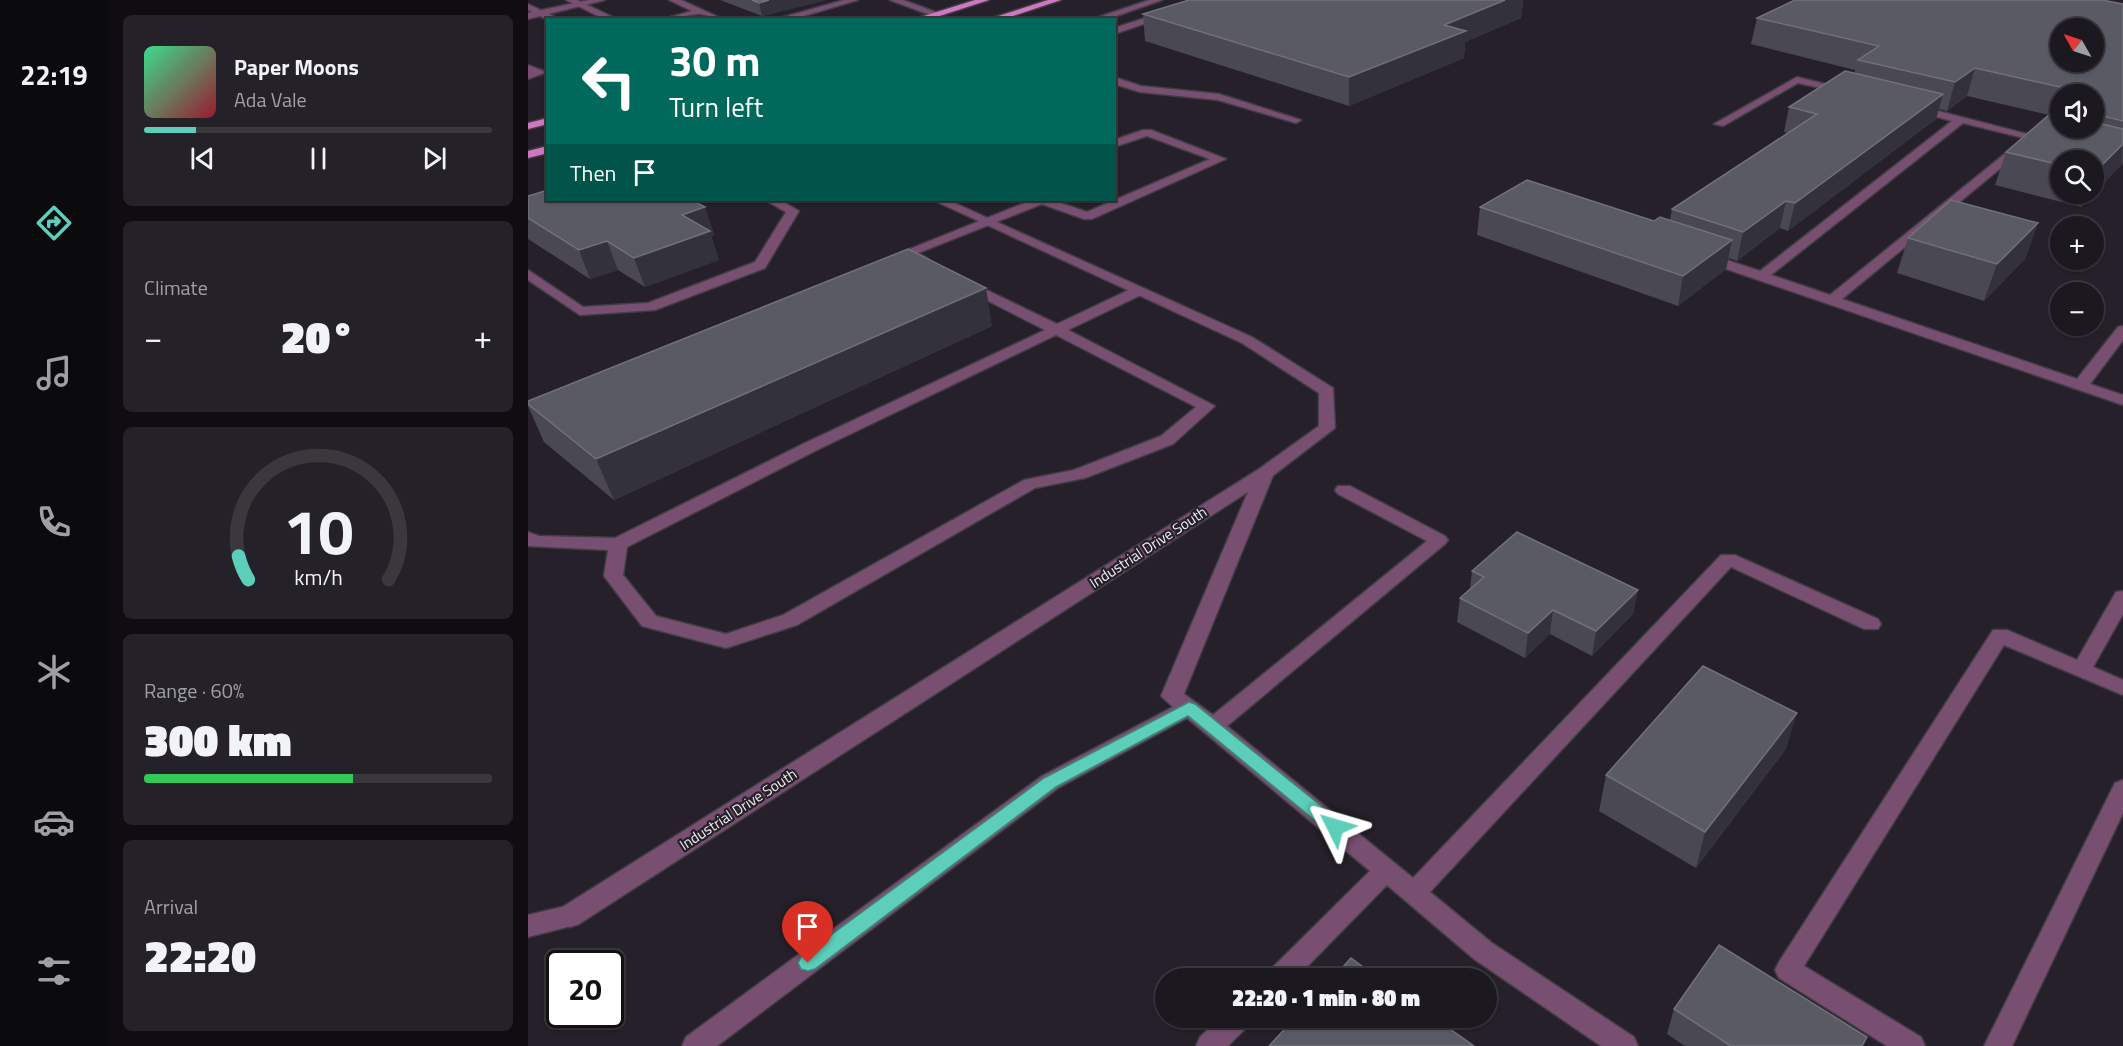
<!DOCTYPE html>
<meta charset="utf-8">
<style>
body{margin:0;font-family:"Titillium Web",sans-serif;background:#252128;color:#f1f3f6;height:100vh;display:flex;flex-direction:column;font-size:22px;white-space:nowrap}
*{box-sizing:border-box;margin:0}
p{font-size:20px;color:#a0a0a4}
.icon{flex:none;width:33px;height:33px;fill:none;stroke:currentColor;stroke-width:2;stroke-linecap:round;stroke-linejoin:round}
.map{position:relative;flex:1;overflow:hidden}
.details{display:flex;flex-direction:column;gap:15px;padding:15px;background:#0f0d11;width:420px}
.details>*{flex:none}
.banner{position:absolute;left:18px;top:18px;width:570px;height:183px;border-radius:0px;box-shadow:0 2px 4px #0004,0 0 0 2px #3a373d;background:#00695c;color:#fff;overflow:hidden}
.needle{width:39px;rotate:309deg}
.controls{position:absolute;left:1522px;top:18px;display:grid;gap:12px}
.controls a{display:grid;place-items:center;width:54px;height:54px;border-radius:50%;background:#1c181f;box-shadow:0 2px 4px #0004,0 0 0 2px #3a373d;font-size:30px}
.speed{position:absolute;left:18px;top:950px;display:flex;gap:12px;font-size:30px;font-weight:700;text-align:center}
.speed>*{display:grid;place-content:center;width:78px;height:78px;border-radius:50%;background:#1c181f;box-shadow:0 2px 4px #0004,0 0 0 2px #3a373d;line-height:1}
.speed .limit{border:3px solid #111;border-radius:9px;background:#fff;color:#111}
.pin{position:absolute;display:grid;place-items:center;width:51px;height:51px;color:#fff;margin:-62px -26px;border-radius:50% 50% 50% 0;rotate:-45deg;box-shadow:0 0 6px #0007}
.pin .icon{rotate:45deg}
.me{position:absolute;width:66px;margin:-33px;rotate:310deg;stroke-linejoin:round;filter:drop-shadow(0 0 4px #0008)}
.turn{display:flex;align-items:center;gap:21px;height:126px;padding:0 24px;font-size:27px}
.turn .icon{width:78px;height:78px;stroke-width:2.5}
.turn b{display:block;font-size:42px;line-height:51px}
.then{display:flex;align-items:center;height:57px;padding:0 24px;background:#0003;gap:12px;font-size:22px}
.big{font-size:45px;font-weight:800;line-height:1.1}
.details .card{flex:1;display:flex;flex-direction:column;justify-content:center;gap:9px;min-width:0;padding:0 21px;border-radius:9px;background:#252128}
.details .dial{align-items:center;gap:0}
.dial svg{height:156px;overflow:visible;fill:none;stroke:#3a373d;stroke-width:7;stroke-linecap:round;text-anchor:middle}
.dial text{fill:#f1f3f6;stroke:none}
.song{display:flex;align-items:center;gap:18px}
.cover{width:72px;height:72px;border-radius:9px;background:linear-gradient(135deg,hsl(150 70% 55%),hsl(350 70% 35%))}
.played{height:6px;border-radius:3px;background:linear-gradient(90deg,#5cceba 15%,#3a373d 15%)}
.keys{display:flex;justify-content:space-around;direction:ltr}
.heat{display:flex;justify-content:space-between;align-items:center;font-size:33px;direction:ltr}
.charge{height:9px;border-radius:4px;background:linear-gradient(90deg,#34c759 60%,#3a373d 0)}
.trip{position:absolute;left:627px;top:968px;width:342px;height:60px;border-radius:30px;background:#1c181f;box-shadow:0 2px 4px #0004,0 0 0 2px #3a373d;font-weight:800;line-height:60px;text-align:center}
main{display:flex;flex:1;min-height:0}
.tabs{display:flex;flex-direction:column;width:108px;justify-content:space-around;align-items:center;background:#0b0a0c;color:#a0a0a4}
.tabs .icon{width:42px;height:42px}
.tabs .active{color:#5cceba}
.tabs b{font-size:27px;color:#f1f3f6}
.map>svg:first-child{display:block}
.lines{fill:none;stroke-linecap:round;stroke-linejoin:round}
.lane-casing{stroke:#413d45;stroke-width:3}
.street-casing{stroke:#413d45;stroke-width:3}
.primary-casing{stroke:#413d45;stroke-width:3}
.lane{fill:#794f71;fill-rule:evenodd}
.street{fill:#794f71;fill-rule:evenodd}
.primary{fill:#cf77c0;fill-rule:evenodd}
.wall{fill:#494853;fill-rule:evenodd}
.shaded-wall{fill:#33313b}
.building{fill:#5a5a64;stroke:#72717a;stroke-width:1.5;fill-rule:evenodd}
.route{fill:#5cceba;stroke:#3c8679;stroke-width:1.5}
.labels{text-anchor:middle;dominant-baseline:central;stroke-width:4.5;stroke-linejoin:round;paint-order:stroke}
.street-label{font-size:15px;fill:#efecf2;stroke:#252029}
</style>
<main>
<nav class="tabs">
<b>22:19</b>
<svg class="icon active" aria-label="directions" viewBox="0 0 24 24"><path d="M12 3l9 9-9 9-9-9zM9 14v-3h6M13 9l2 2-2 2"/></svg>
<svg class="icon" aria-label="music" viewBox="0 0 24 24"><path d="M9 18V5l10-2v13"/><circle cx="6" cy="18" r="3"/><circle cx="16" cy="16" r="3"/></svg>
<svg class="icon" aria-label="phone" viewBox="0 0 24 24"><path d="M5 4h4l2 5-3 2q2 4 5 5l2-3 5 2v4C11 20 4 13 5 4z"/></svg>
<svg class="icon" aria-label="climate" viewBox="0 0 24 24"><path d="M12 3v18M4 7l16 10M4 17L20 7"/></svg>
<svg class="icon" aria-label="car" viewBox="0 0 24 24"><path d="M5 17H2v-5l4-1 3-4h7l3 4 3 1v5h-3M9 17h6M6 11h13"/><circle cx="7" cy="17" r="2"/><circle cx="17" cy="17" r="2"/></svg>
<svg class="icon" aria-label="filters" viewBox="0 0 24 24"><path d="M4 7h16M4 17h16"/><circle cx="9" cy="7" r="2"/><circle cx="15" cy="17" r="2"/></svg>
</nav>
<section class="details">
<div class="card">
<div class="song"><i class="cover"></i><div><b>Paper Moons</b><p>Ada Vale</p></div></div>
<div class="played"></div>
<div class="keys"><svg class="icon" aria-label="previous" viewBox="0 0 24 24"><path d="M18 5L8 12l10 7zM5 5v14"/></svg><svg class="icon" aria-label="pause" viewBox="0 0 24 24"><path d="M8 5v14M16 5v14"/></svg><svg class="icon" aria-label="next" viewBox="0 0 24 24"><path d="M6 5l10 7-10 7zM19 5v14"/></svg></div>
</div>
<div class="card"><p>Climate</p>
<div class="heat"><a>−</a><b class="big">20°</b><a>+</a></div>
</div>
<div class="card dial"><svg viewBox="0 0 100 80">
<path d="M14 69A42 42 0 1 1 86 69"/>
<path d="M14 69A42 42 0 0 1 9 57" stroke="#5cceba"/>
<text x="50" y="56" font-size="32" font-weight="700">10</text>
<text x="50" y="72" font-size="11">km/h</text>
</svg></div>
<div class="card"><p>Range · 60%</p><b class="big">300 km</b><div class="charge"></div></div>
<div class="card"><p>Arrival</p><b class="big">22:20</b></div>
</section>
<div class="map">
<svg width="1595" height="1046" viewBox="0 0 1595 1046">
<rect width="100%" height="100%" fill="#252029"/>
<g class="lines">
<g class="lane-casing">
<path id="lane" d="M61,0H77L0,19V13Z
M141,0H153L197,20C187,20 181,15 172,14C165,13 143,20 132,20L164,11Z
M316,0H330L262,20H245Z
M362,0H375L413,14L405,16Z
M621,0H634L577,20H562Z
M674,0H687L586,34V28Z
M0,65L15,71L16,73L0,79Z
M586,77L613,86L691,94L773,120L768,123L690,100L612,92L586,84Z
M1269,77L1325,91L1320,94L1270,83L1195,126L1186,124Z
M1387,105L1526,141L1520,144L1435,123L1243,275L1302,295L1489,144H1497V148L1314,299L1549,379L1590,327L1595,326V340L1562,384L1595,395V405L1172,260L1170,257L1177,253L1232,271L1424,121L1383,110V106Z
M615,130H623L698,159L564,219H556L514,204L390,253L400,259V265H390L372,253L504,200H524L559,212L682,159L619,136L586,147V140Z
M237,200H252L271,211L237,268L127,310L52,315L0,280V270L55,307L120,303L227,262L258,212Z
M438,280L529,324L605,288H615V294L540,330L687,406L645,444L557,478L507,488L269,625L198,648L114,626L76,576L80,550L0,546V532L11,536L87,538L277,443L517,330L433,287V281ZM528,335L668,407L633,436L546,470L496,480L255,615L198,634L128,616L95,575L99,547L289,450Z
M737,468L746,473L656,694L685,715L899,541L810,494L807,490L810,486H822L917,536L920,540L917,544L699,726L885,878L1193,555H1207L1350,619L1353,624L1350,629H1336L1203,567L902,892L964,943L1106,1037L1110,1046H1073L946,959L859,885L768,978H738L742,970L842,871L659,718L530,788L189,1046H154L158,1037L514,776L645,707L633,696L728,473Z
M1595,591V614L1565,667L1595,680V695L1476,645L1276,966L1393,1037L1397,1046H1359L1251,978L1247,970L1251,962L1465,630H1479L1549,660L1588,592Z
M1595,780V813L1484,1046H1456L1584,789L1587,783Z
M42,905L51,908L54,916L51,924L0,937V915Z
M693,1017H724L720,1026L700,1046H668L672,1037Z"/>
</g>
<g class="street-casing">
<path id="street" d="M38,0H49L91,20H78Z
M0,4L29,18L30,20H20L0,10Z
M405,200H420L724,337L805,388L807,428L743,477L51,924L42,927L33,924L30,916L33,908L731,469L791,426V393L714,343Z"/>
</g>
<g class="primary-casing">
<path id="primary" d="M447,0H461L399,20H383Z
M520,0H533L473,20H458Z
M20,118V124L0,129V123Z
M20,146V153L0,158V151Z"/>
</g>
<use href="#lane" class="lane"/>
<use href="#street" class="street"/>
<use href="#primary" class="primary"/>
</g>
<path class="wall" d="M192,0H298L234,16Z
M661,0H995L993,18L937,42L936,58L821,106L617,41L615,14Z
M1595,4V163L1553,207L1467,185L1478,152L1521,115L1439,96L1419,111L1411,109L1408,119L1260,231L1252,228L1209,261L1201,258L1198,269L1150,306L949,235L952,207L1126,221L1142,220L1144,209L1260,133L1256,132L1261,107L1327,74V70L1223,44L1229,18ZM1533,94H1566V128H1533ZM1533,160H1566V194H1533Z
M0,196L177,207L186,235L183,236L191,260L117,287L90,270L62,279L0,239Z
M1510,223L1497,259L1456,301L1369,273L1380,238Z
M464,326L86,500L16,442L0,406V401Z
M944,571L1110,590L1105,614L1064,656L1022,634L997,658L929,622L932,598L942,588Z
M1258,749L1168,868L1071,811L1078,775Z
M1146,1009L1335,1046H1157L1139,1034Z"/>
<path class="shaded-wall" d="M241,0H298L234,16L231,3Z
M977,0H995L993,18L937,42L936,58L821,106V77L916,25Z
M1447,68L1439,96L1419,111L1427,82Z
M1415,94L1408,119L1260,231L1267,203Z
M1595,144L1594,164L1553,207L1558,194H1566V173Z
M1258,201L1252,228L1209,261L1215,232Z
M177,207L186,235L183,236L191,260L117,287L106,258L154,215Z
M1510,223L1497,259L1456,301L1469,264Z
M1204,240L1198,269L1150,306L1155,276Z
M79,241L90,270L62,279L51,250Z
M458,288L464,326L86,500L68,459Z
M1110,590L1105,614L1064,656L1068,631Z
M1025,610L1022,634L997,658L1000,633Z
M1269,713L1258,749L1168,868L1177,832Z"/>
<path class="building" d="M224,0H241L231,3Z
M661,0H977L916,25L938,31L821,77L615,14Z
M1267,0H1574L1595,4V121L1566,114V94H1546L1550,91L1447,68L1427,82L1330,60L1351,46L1229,18ZM1533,28H1566V62H1533Z
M1317,71L1415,94L1267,203L1258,201L1215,232L1144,209L1289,114L1261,107Z
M1523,113L1533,115V128H1566V122L1595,129V144L1566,173V160H1533V165L1478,152Z
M999,180L1126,221L1132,217L1204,240L1155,276L952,207Z
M20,190V200H163L177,207L154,215L182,231L106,258L79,241L51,250L0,218V196Z
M1423,200L1510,223L1469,264L1380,238Z
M380,249L458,288L68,459L0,404V401Z
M989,532L1110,590L1068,631L1025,610L1000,633L932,598L956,577L944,571Z
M1175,666L1269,713L1177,832L1078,775Z
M1191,945L1339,1037L1334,1046H1203L1146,1009Z
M823,958L850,978H805Z
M768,1017H905L946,1046H741Z"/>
<path class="route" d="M661,702L667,704L813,822L816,827L813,832H801L660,716L528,787L287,969L280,971L273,969L270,963L273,957L516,778Z"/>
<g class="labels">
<g class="street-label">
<text transform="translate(620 547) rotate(-33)">Industrial Drive South</text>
<text transform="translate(210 809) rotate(-33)">Industrial Drive South</text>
</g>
</g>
</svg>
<div class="controls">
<a><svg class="needle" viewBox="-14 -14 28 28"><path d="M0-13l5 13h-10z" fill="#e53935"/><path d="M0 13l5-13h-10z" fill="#a0a0a4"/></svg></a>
<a><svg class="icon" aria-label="sound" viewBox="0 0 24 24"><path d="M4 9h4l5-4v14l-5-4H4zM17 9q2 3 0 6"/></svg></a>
<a><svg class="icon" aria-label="search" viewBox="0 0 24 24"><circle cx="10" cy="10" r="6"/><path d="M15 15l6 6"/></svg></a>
<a>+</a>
<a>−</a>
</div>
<div class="speed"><div class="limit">20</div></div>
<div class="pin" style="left:280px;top:963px;background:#d93025"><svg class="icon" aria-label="arrive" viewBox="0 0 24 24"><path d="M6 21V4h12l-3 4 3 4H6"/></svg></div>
<svg class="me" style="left:807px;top:827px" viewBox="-20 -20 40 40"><path d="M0-17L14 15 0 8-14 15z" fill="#5cceba" stroke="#fff" stroke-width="4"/></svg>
<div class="trip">22:20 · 1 min · 80 m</div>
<div class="banner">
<div class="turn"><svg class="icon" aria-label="left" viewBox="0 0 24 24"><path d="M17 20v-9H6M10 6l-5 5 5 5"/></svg><div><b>30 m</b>Turn left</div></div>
<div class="then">Then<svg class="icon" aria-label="arrive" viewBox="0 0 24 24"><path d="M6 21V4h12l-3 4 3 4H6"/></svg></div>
</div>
</div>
</main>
